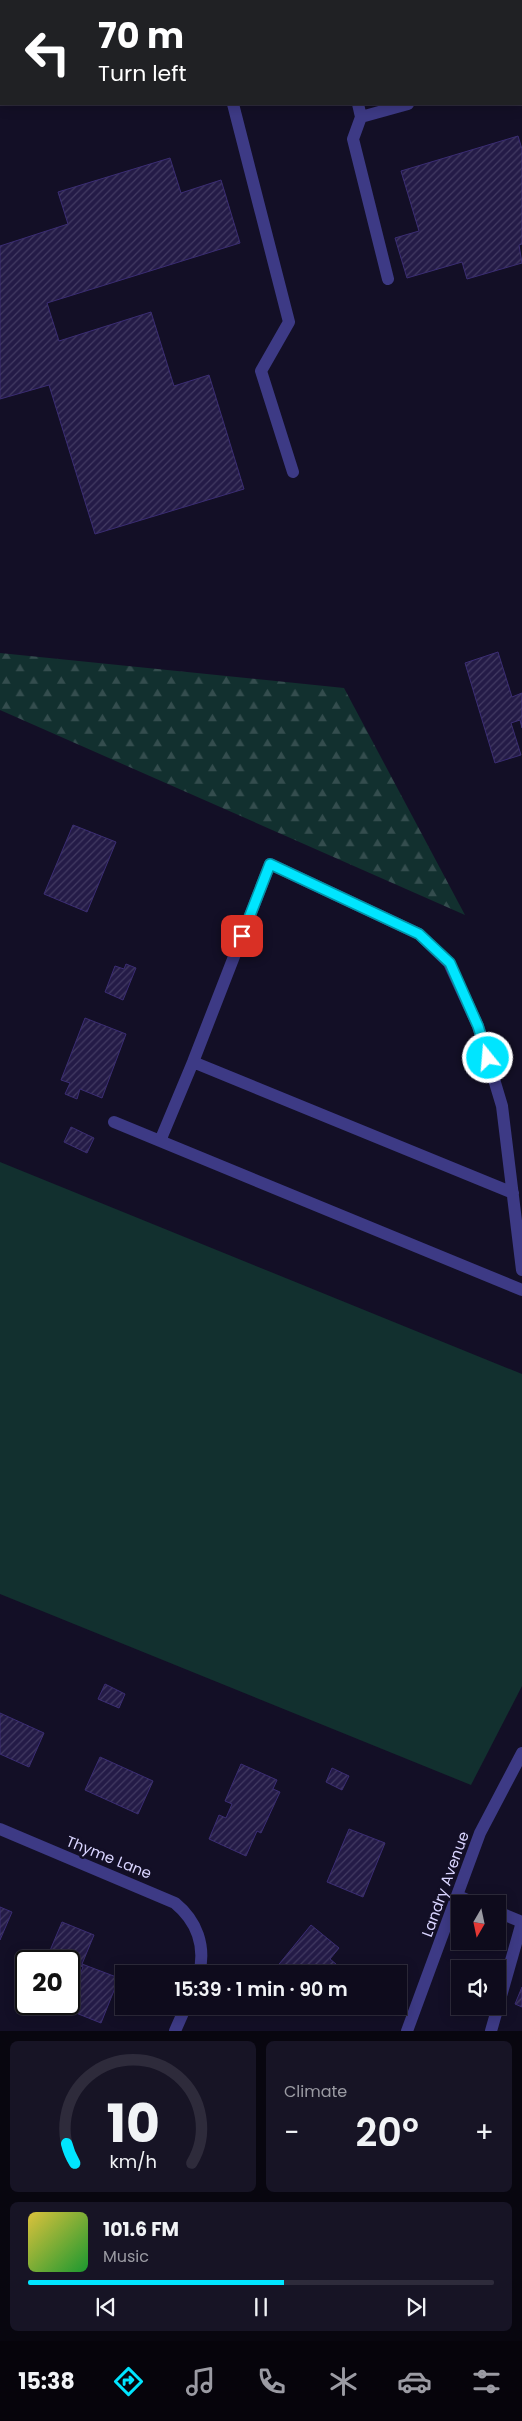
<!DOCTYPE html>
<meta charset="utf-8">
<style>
body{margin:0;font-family:Poppins,sans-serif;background:#171425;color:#f1f3f6;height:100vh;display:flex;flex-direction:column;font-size:19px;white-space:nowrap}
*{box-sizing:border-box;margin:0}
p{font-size:16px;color:#9b9ba3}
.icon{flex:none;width:28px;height:28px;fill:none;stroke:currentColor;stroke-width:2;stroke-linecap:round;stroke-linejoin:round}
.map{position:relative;height:2031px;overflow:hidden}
.drawer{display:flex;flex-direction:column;gap:10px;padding:10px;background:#08060f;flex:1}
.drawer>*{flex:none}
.top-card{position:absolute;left:0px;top:0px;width:522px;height:105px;box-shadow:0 2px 12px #0003,0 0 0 1px #2e2b3b;background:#202124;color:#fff;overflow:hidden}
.needle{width:32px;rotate:189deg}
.tools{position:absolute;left:451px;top:1895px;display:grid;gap:10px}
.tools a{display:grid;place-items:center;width:55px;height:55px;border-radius:0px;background:#0e0b1c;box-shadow:0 2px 12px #0003,0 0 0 1px #2e2b3b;font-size:25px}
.speed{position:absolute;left:15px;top:1950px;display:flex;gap:10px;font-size:25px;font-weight:700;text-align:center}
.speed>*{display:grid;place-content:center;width:65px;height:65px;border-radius:50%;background:#0e0b1c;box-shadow:0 2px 12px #0003,0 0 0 1px #2e2b3b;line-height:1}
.speed .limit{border:2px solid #111;border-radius:8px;background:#fff;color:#111}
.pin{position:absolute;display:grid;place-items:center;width:42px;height:42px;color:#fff;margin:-21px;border-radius:10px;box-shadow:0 2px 8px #0006}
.me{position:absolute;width:55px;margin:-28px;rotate:343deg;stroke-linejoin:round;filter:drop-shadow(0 0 4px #0008)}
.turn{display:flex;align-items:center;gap:18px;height:105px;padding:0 15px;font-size:22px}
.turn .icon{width:65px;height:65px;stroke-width:2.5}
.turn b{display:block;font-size:35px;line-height:42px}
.big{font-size:38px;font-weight:600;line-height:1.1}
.drawer .card{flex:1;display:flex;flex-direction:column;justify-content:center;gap:8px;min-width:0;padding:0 18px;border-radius:8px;background:#171425}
.drawer .dial{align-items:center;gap:0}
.dial svg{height:130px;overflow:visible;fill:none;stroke:#2e2b3b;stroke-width:7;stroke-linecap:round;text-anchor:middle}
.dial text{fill:#f1f3f6;stroke:none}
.song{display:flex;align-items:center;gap:15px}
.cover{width:60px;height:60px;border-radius:8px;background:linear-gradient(135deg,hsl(50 70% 55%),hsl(130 70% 35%))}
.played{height:5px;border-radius:2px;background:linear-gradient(90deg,#00e5ff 55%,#2e2b3b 55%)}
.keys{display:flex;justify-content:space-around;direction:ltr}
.heat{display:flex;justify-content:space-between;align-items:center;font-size:28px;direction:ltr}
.drawer .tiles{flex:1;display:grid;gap:10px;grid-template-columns:1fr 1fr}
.card:last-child{grid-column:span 2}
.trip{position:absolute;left:115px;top:1965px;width:292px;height:50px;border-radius:0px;background:#0e0b1c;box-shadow:0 2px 12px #0003,0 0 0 1px #2e2b3b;font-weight:600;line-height:50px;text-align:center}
.tab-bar{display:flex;height:80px;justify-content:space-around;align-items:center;background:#06040b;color:#9b9ba3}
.tab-bar .icon{width:35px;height:35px}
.tab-bar .on{color:#00e5ff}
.tab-bar b{font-size:22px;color:#f1f3f6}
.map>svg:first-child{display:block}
.grass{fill:#12302f}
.forest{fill:url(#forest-firs)}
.building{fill:url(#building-hatch);stroke:#3b2d73}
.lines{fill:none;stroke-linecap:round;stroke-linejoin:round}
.service{stroke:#3d3a85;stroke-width:12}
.minor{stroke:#3d3a85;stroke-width:12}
.tertiary{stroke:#3d3a85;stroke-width:12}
.route-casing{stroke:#0095a6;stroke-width:12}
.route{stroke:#00e5ff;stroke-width:9}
.labels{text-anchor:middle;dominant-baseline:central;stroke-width:5;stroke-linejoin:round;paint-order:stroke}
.street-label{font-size:15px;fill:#d9d4ff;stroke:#130f26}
</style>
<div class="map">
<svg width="522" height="2031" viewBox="0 0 522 2031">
<defs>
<pattern id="forest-firs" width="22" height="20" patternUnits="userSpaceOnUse" patternTransform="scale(1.25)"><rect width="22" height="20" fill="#12302f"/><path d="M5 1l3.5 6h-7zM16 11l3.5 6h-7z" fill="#344d4e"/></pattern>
<pattern id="building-hatch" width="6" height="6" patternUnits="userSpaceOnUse" patternTransform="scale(1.25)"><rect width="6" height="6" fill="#241b47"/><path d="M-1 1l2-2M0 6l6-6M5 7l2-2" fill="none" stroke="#433b63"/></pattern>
</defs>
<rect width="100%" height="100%" fill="#130f26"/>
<path class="grass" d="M0,1162L522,1374V1686L471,1785L0,1594Z"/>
<path class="forest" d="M0,653L344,688L465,915L0,710Z"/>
<path class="building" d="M518,136L522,149V244L519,245L522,263L467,279L462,262L407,278L395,238L419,231L401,171Z
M170,158L181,193L221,180L240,243L47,303L59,341L151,312L174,386L209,375L244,489L95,534L49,385L0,399V246L68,224L58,192Z
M498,652L512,697L522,693V728L520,720L511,723L521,755L495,763L465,663Z
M73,825L116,842L87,912L44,894Z
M126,964L136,968L123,1000L105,992L115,966L124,969Z
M85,1018L126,1034L102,1098L80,1089L77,1099L65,1094L70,1083L61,1080Z
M71,1127L94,1138L87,1153L64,1142Z
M105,1684L125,1694L119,1708L98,1699Z
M0,1713L44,1733L29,1767L0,1754Z
M100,1757L153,1781L138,1814L85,1790Z
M241,1764L277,1780L273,1789L280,1792L261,1833L257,1831L246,1856L209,1839L219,1815L226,1818L232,1804L225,1801Z
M332,1768L349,1776L342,1790L326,1782Z
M349,1829L385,1843L363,1897L327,1882Z
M0,1907L12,1912L0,1940Z
M62,1922L94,1935L82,1964L119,1978L101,2023L66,2009L83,1967L49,1953Z
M311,1925L339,1948L330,1959L336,1964L327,1974H271Z
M522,1987V2007L515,2004Z"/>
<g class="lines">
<path class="service" d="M225,0V1
M332,0V1
M0,23H1
M233,104L289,322L261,371L293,472
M358,104L361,117L353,139L388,279
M361,117L408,104
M193,1062L513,1193
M114,1122L522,1290
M160,1141L193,1062L270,864L419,934L449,963L478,1026L502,1106L522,1270
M458,1896L477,1904
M491,2031L522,1922L498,1912"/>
<path class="minor" d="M0,1829L175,1903C197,1921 206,1946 199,1974
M175,2031L186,2006"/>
<path class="tertiary" d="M407,2031L480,1833L522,1753"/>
</g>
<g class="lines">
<g class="route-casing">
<path id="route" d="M242,936L270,864L419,934L450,963L478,1026L488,1058"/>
</g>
<use href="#route" class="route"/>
</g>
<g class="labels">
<g class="street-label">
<text transform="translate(109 1857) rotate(22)">Thyme Lane</text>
<text transform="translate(445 1884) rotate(-70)">Landry Avenue</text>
</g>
</g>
</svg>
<div class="tools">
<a><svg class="needle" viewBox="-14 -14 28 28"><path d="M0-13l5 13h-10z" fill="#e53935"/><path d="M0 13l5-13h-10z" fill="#9b9ba3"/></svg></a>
<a><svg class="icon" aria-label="sound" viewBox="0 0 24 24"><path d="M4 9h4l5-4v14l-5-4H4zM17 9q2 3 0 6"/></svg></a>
</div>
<div class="speed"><div class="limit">20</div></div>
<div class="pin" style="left:242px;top:936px;background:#d93025"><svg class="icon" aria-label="arrive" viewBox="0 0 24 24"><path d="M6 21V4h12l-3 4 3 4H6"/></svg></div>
<svg class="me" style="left:488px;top:1058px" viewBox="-20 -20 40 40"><circle r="17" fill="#00e5ff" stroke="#fff" stroke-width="3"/><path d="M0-11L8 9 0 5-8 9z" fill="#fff"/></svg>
<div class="trip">15:39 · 1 min · 90 m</div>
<div class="top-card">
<div class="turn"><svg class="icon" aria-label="left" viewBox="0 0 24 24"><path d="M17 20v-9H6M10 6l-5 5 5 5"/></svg><div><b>70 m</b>Turn left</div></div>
</div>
</div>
<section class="drawer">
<div class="tiles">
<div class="card dial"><svg viewBox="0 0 100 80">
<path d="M14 69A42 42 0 1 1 86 69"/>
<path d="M14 69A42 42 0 0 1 9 57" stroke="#00e5ff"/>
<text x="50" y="56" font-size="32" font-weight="700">10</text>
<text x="50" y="72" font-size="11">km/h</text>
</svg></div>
<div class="card"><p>Climate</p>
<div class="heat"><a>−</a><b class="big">20°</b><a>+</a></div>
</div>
<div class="card">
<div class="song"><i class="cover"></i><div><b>101.6 FM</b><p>Music</p></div></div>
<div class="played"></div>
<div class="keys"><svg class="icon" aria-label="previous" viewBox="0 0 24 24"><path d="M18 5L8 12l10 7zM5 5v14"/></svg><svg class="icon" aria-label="pause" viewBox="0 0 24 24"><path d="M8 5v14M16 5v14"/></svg><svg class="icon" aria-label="next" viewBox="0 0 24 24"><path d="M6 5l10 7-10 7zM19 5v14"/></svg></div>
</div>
</div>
</section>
<nav class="tab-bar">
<b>15:38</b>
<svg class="icon on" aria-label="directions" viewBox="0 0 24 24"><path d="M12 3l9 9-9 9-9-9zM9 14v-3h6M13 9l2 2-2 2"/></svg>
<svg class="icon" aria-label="music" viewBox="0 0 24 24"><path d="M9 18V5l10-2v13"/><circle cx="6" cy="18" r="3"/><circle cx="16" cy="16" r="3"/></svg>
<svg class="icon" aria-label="phone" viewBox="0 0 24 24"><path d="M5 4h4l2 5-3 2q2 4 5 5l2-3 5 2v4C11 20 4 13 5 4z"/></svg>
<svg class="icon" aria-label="climate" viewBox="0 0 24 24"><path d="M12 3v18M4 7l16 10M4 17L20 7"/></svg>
<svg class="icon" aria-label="car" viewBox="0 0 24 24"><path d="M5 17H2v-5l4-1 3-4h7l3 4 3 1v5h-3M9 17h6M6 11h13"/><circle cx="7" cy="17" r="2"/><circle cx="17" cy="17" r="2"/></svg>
<svg class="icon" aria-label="filters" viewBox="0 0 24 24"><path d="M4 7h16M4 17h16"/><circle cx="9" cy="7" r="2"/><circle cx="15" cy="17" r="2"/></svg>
</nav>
